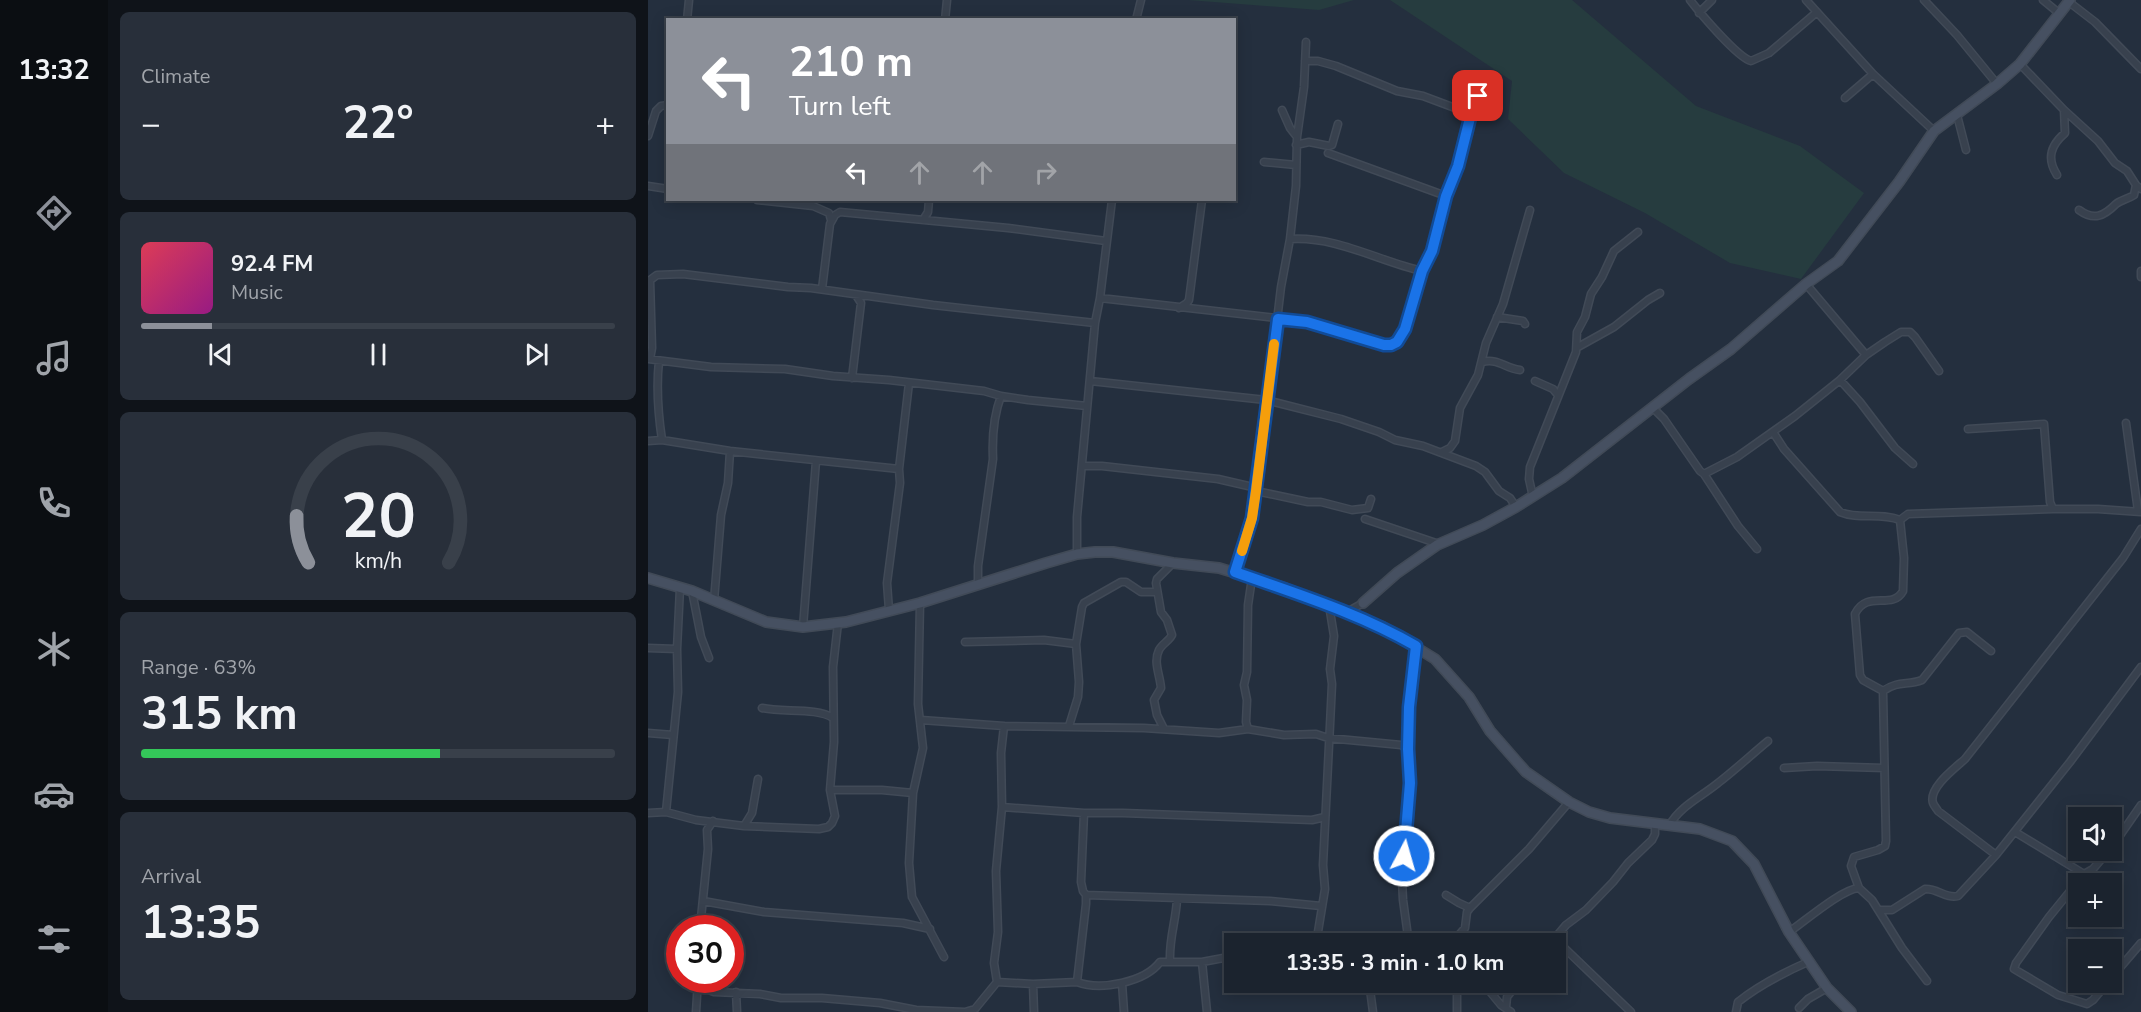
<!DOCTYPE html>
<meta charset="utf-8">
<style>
body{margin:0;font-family:"Nunito Sans",sans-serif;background:#282f3a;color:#f1f3f6;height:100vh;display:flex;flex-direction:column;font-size:22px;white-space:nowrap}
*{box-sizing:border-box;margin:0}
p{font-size:20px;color:#a0a4aa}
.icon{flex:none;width:33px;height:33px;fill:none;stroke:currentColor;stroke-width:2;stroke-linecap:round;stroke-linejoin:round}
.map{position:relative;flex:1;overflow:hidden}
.sheet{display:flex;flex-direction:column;gap:12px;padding:12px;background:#0f1319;width:540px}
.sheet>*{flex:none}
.hud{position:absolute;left:18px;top:18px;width:570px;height:183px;border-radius:0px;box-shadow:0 3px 15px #0003,0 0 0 2px #39404a;background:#8c9099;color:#fff;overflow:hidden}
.fabs{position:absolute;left:1420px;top:807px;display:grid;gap:12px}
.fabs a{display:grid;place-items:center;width:54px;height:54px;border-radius:0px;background:#1b232e;box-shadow:0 3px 15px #0003,0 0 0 2px #39404a;font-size:30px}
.speed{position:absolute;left:18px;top:915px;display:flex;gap:12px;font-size:30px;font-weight:700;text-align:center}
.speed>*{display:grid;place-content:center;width:78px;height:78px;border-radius:50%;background:#1b232e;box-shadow:0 3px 15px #0003,0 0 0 2px #39404a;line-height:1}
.speed .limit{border:9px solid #d22;background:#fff;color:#111}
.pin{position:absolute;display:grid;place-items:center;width:51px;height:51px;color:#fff;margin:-26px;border-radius:12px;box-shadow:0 3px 9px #0006}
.me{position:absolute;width:66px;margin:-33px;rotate:6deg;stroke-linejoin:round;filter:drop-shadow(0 0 4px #0008)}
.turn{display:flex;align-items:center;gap:21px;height:126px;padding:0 24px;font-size:27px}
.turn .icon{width:78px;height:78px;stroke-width:2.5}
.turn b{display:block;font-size:42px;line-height:51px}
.lanes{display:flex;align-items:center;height:57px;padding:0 24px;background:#0003;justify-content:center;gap:30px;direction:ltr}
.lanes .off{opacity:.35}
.big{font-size:45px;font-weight:700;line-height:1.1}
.sheet .tile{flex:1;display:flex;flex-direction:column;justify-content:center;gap:9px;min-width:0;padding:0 21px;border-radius:9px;background:#282f3a}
.sheet .dial{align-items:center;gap:0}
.dial svg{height:156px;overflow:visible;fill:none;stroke:#39404a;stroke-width:7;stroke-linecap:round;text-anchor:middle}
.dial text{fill:#f1f3f6;stroke:none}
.song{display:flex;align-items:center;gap:18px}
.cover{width:72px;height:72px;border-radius:9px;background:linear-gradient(135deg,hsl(350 70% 55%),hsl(310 70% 35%))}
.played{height:6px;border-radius:3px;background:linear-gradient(90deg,#8c9099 15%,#39404a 15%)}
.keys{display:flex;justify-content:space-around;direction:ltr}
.heat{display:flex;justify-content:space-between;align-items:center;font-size:33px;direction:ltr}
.charge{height:9px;border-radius:4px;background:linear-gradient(90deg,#34c759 63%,#39404a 0)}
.trip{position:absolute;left:576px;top:933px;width:342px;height:60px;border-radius:0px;background:#1b232e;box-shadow:0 3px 15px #0003,0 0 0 2px #39404a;font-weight:700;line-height:60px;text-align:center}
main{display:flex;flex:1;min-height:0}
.tabs{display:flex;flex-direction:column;width:108px;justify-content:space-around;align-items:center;background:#0b0e12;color:#a0a4aa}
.tabs .icon{width:42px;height:42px}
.tabs .active{color:#8c9099}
.tabs b{font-size:27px;color:#f1f3f6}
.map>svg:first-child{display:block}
.green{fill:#263c3f}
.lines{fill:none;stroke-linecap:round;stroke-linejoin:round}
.street-casing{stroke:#414a57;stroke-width:9}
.secondary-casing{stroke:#414a57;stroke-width:12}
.street{stroke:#38414e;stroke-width:6}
.secondary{stroke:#465061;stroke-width:9}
.route-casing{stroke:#114b97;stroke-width:15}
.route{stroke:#1a73e8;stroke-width:10}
.slow{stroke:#f59e0b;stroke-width:10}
</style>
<main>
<nav class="tabs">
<b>13:32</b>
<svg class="icon active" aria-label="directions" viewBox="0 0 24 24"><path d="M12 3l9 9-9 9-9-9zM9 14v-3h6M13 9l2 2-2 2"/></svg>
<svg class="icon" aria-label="music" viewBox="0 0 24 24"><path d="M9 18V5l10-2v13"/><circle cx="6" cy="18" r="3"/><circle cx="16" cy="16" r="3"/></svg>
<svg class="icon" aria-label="phone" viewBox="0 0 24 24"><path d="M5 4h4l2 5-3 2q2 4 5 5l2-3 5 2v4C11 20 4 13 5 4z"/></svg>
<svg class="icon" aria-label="climate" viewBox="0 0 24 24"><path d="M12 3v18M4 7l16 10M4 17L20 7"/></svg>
<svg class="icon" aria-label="car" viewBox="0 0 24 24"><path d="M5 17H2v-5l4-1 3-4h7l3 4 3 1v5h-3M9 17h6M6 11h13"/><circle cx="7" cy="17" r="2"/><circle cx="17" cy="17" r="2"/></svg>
<svg class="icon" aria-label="filters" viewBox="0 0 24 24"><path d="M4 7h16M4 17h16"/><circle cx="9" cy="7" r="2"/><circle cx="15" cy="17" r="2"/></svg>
</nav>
<section class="sheet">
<div class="tile"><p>Climate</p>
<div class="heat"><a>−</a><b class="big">22°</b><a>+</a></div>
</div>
<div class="tile">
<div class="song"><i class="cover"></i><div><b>92.4 FM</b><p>Music</p></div></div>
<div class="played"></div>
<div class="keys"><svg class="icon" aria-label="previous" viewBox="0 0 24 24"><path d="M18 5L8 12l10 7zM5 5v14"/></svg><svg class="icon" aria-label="pause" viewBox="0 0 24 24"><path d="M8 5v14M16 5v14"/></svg><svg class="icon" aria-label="next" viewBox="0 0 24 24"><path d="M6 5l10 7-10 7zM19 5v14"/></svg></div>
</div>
<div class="tile dial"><svg viewBox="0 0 100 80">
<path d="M14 69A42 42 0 1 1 86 69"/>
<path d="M14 69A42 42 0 0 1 8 45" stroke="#8c9099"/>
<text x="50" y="56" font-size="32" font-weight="700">20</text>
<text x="50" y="72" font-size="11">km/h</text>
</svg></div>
<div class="tile"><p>Range · 63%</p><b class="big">315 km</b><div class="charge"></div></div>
<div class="tile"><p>Arrival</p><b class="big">13:35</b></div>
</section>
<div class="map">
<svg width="1493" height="1012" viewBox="0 0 1493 1012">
<rect width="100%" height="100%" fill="#242f3e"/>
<path class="green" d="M540,0H706L671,10Z
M742,0H924L1048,106L1152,146L1216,193L1153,279L1082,263L997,213L916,173L860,119L864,81Z"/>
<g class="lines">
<g class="street-casing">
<path id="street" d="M1042,0C1052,13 1089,57 1103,61L1121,53L1169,12
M1158,0L1225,74L1286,131
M1276,0L1309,35L1349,84
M1395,0L1412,14
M1421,2L1447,22L1493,69
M1051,13L1064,0
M39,20L41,0
M297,20L299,0
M488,20L493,0
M657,61H670L688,66L749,91L775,96L823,114
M1372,64L1416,110L1450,141L1467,163L1479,171L1488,185L1493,189
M1197,98L1225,74
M634,110L642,128L649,137
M1309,115L1318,150
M0,136L8,111L13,106L20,105
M648,145L661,142L681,146L684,145L690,124
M680,153L798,196
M616,162L648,165
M1409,175C1398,158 1403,145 1417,133L1416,110
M0,186L20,189
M109,200L165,206L181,213L183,220
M1431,210C1446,221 1456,216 1468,204C1473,200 1480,199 1486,195L1488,185
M275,220L280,212L281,200
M642,239C689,236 730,261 774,271
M1493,271V277
M1158,284L1218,355
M174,289L182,224L187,215L192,212L360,228L458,241
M452,298L646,320L728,344L743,345L749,342L757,329L774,271L784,251L798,196L810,166L823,114L830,96
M531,308L539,303L541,300L554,200
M849,317L875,321L877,324
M930,347L966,327L1000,300L1012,293
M0,359L63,367L137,369L185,376L241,380L336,391L353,396L380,400L439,406
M2,359L4,348L2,280L9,275L35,274L140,287L163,288L285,305L447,323
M11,361C8,388 10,413 14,440
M834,362C851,358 856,368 872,370
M204,378L213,303L208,295
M1192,380L1212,402L1247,448L1265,464
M442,381L618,400L693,419L731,432L747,440L775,446L828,466L837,472L851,491L862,498L868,507
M887,381L905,389L910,395
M1004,407L1016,419L1052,471L1056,474L1089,457L1147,416L1192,380L1218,355L1237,342L1253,332H1262L1267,337L1291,371
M1478,423L1490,511
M1320,429L1396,424L1402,502L1405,509
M1125,432L1136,449L1192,512C1211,520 1232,512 1252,520
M0,441L14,440L82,451L251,469L252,483L239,583L241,610
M794,452L802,448L807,441L812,408L830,375L838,343L855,304L882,210
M434,466H454L570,479L609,488
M251,469L261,383
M1056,474L1090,526L1109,549
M608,491L660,502H673L704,510L720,508L723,499
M885,497L881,479L882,467L928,352L929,332L937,317L943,294L954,277L966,251L990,232
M717,519L791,544
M1252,520L1260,514L1405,509H1450L1493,512
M1493,529L1475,558L1317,759C1307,768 1280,788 1285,803C1286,806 1289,809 1290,811L1348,855L1422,762L1493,667
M429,554V517L447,323L452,298L464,200
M587,571L604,518L609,488L633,287L642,239L648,186L649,137L656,87L658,42
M330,585V566L345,459C344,437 345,417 353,396
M44,591L53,637L61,658
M66,601L73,515L80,483L82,451
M272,603L270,704L275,748L265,793L261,863L264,897L296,957
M699,612L715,603
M155,627L168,461
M317,642L396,640L428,644
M0,648L29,649
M1235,691L1238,841L1237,846L1230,850L1206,857L1203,866L1211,888L1224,900L1254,948L1279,981
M1235,691L1215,680L1212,675L1207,614C1219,589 1244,611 1255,591L1256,558L1252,520
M1235,691C1251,680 1259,686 1274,680L1311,633L1319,632L1343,651
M114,708C135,713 168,707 185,718
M273,720L356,726L496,728L571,733L600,729L636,735L668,734L680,738L753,745L760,749
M421,726L430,697L431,682L428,644L434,607L436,603L473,582H478L493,592H508
M516,729L509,715L506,700L513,688C512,675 505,662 511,650C514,644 521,641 524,635L519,620L513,612L508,583L509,579L525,563
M600,729L598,722L599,700L596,685L599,672L600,605L604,578
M0,733L25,735
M1136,768L1169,766L1236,768
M182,790H234L265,793
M354,807L436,813H475L664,820L677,817
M18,812L30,692L29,649L32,588
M0,813L18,812L48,820L96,826L171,829L180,827L184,823L187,816L182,790L186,742L185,667L190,623
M96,826L104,813L110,779
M1021,826C1032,806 1053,797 1070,783C1087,770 1103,755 1120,741
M1367,832L1436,874L1445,869L1461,850
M1464,847L1493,805
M1436,874L1401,917L1368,963L1366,969L1410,995L1439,1004L1445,1000L1460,982
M438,895L622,901L673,906
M798,895L811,903L822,908
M55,901L116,912L255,923L282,929
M1231,910H1244L1277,889C1289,888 1298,899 1310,896L1348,855
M52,928L60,849L59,830L65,821
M1141,932C1157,921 1194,889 1211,888
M907,939L983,1012
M668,944L677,889L675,865L682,725L684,684L682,669L686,636L681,605
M761,944L755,900L754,880L762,783L760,749L761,707L768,647
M803,944L817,928L819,912L822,908L881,849L921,802
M902,944L918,925L938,910L965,882L980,863L1004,840L1007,834V824
M522,961C521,938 528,921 529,899
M554,962L559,1012
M1464,977L1493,943
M349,982L346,963L350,932L348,871L354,807L353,753L356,726
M429,982L438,904V895L435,891L433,882L436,813
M721,982L725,1012
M809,982V1012
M834,982L853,1005L863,1012
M474,983L476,1012
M385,984L386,1012
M50,986L66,992L112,994L133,998H174L232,1003L268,1010L317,1012L327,1009L349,982L385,984L429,982C453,991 497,982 512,962H554L586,956
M88,992L89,1012
M858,1007L859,997L871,982
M1151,1008L1160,999L1179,988
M48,1012L50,980
M1088,1012L1090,1002C1111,985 1137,972 1162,961"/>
</g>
<g class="secondary-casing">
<path id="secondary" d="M0,578L44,591L118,622L155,627L198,622L272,603L398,563L429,554L447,552H465L525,563L571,568L637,588L735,627L787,659L821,697L842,731L878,772L921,802L941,812L962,818L1052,829L1084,841L1106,864L1141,932L1179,988L1203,1012
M715,603L749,573L789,545L835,525L868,507L914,478L1041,379L1083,349L1158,284L1190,261L1251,182L1286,131L1349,84L1372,64L1422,0"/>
</g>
<use href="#street" class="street"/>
<use href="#secondary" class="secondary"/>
</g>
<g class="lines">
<g class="route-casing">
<path id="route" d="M756,856L762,783L760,749L761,707L768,646C711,613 649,594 587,572L604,518L630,319L659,322L736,345H743L749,342L757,329L774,271L784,251L798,196L810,166L823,114L830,96"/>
</g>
<use href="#route" class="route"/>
<path class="slow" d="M594,551L604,518L608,491L626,344"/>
</g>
</svg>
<div class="fabs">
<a><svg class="icon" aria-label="sound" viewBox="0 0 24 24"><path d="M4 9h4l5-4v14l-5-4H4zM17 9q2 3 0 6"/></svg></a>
<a>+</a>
<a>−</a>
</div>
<div class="speed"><div class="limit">30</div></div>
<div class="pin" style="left:830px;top:96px;background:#d93025"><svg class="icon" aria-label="arrive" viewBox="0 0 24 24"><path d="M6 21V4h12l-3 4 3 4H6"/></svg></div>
<svg class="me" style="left:756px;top:856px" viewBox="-20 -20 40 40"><circle r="17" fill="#1a73e8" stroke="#fff" stroke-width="3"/><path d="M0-11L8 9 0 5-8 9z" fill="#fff"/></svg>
<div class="trip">13:35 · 3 min · 1.0 km</div>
<div class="hud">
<div class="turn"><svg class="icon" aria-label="left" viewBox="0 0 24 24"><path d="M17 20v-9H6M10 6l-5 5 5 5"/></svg><div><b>210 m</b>Turn left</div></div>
<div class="lanes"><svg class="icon" aria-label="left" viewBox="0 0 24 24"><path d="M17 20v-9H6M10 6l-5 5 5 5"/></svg><svg class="icon off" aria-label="ahead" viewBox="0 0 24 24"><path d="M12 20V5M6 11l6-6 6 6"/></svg><svg class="icon off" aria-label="ahead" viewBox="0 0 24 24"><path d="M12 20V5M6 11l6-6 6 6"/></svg><svg class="icon off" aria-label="right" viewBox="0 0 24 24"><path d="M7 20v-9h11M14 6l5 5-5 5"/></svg></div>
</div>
</div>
</main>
